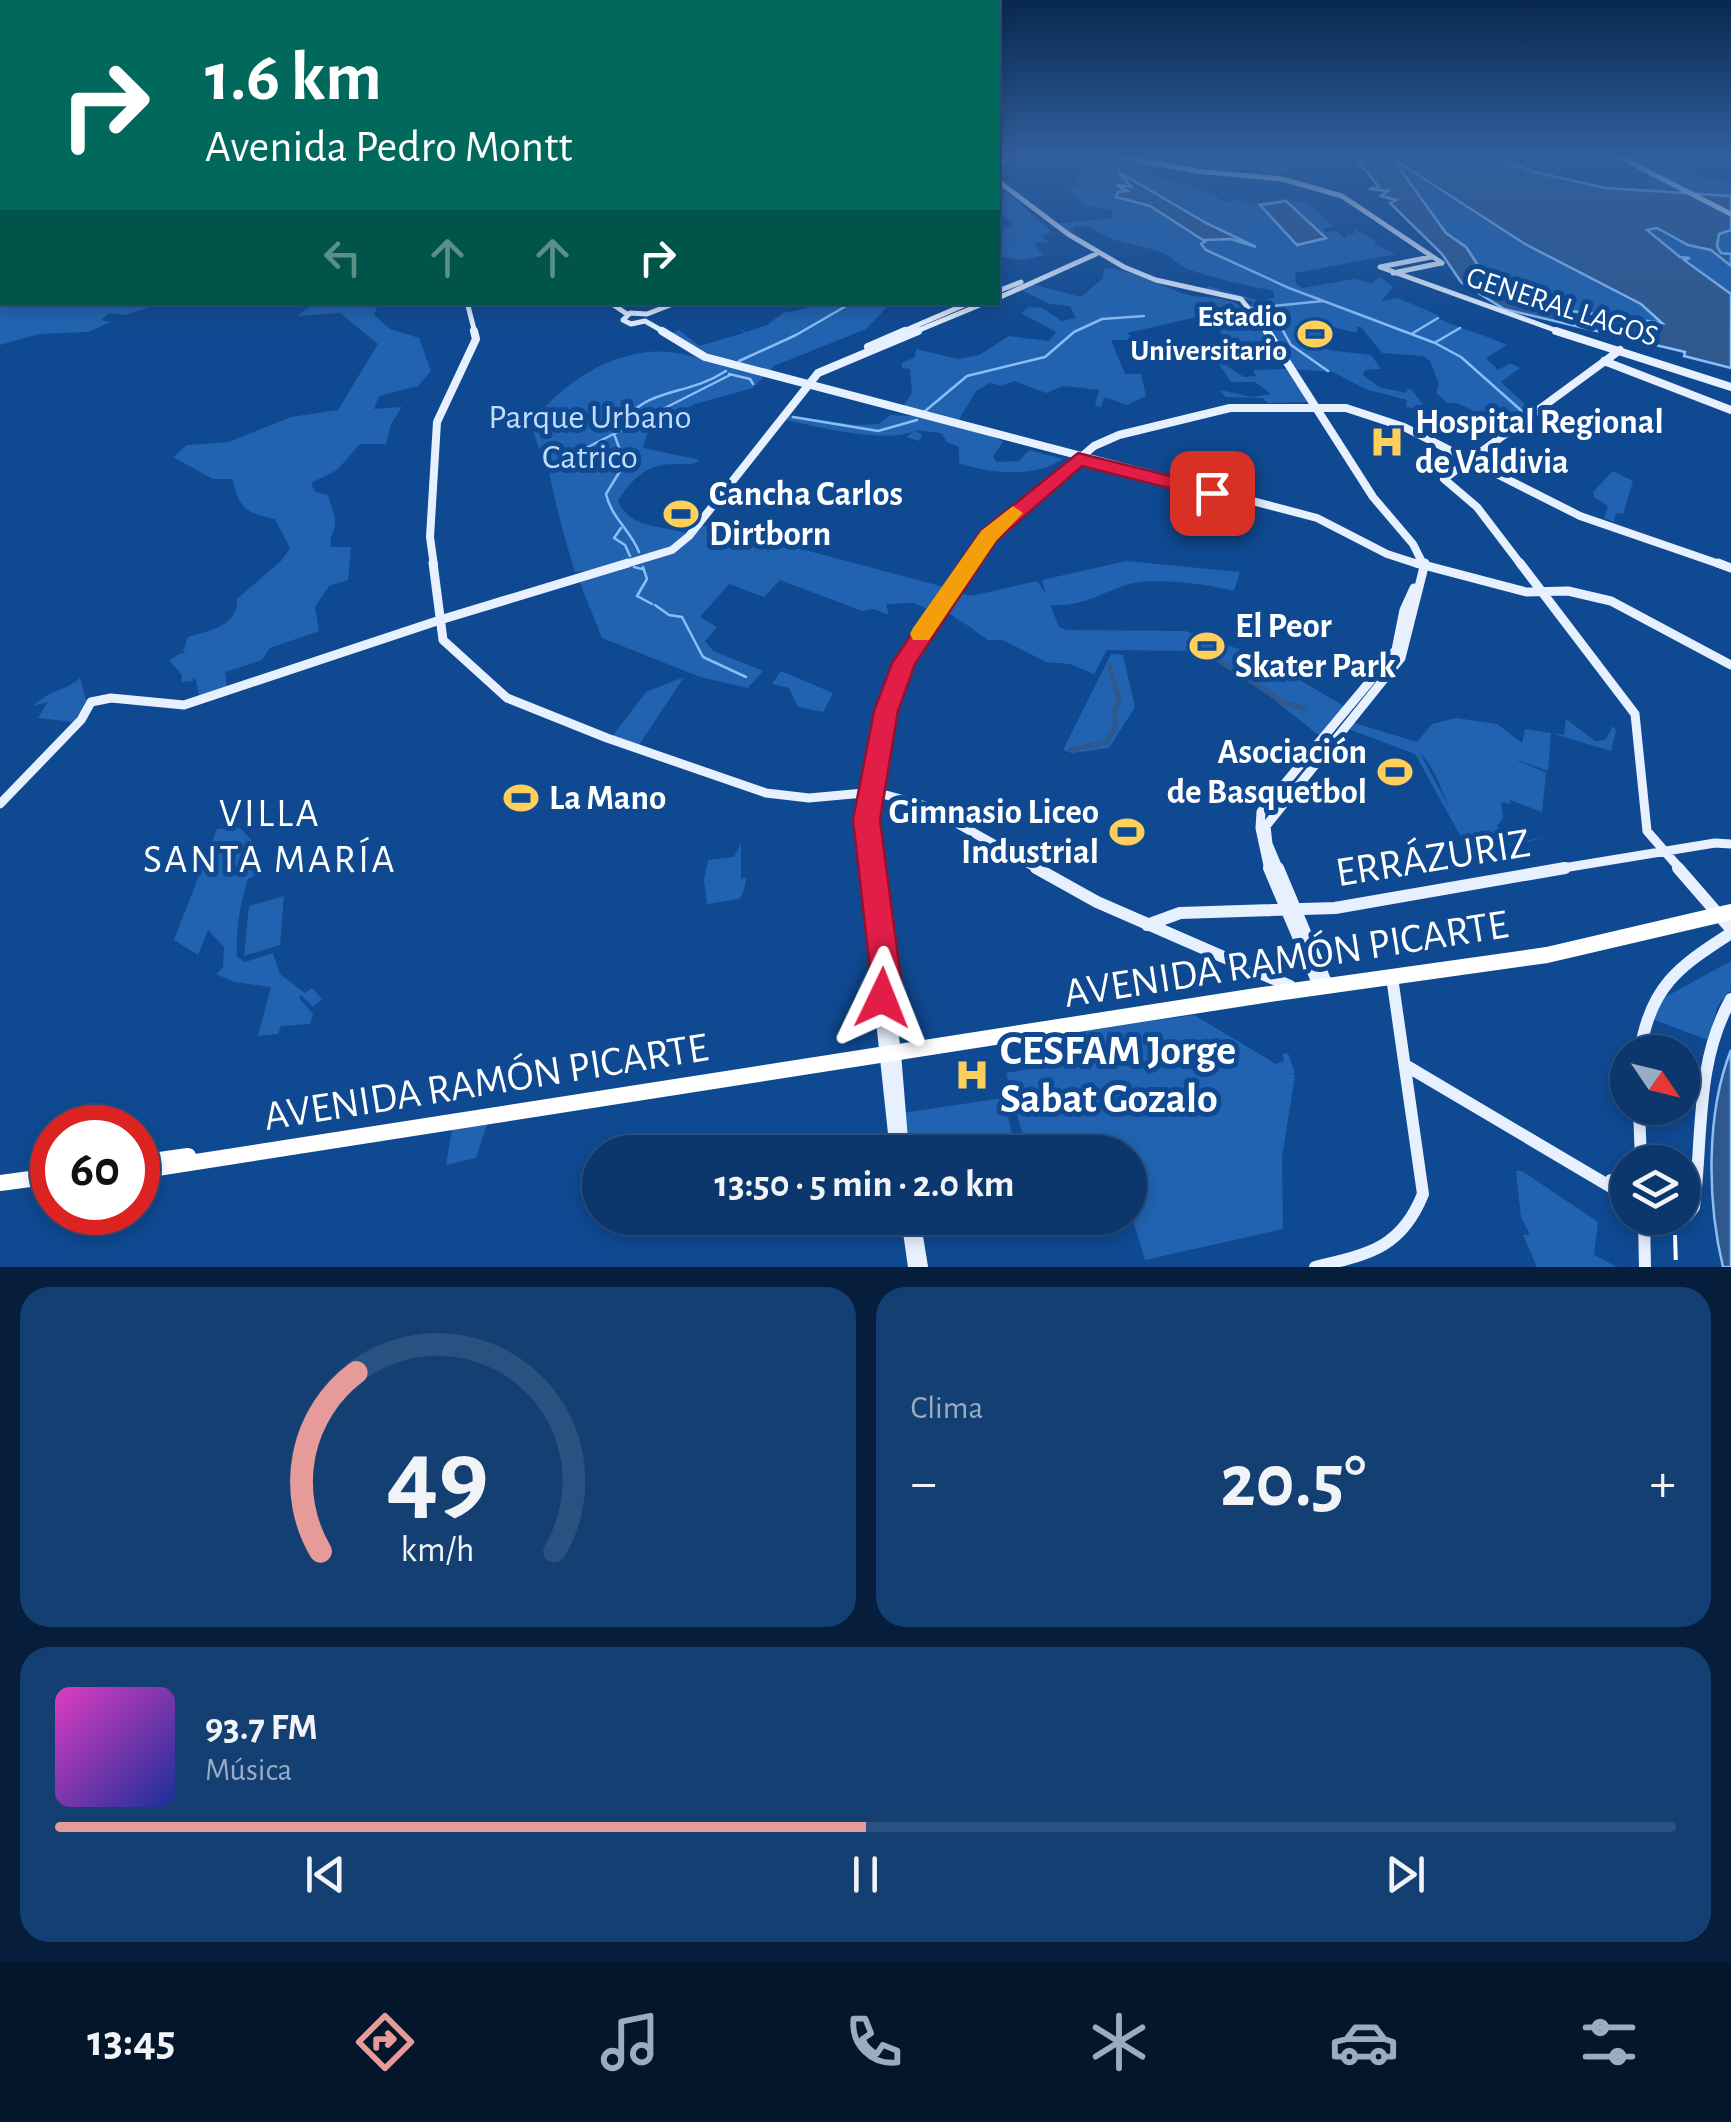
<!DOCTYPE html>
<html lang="es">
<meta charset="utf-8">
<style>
body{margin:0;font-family:"Alegreya Sans",sans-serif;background:#143f72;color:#f1f3f6;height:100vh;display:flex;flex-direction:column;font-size:38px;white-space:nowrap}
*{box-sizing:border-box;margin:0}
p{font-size:32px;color:#9aacc2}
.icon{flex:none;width:55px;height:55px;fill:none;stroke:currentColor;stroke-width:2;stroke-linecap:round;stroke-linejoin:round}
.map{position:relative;height:1267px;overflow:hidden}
.details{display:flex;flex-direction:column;gap:20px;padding:20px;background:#061e3c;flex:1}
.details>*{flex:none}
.guide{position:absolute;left:0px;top:0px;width:1000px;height:305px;box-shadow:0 5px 15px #0003,0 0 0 2px #2b5180;background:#00695c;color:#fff;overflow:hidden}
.needle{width:65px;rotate:125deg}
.tools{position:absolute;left:1610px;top:1035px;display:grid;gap:20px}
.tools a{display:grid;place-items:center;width:90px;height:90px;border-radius:50%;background:#0b376d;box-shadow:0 5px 15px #0003,0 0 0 2px #2b5180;font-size:50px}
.speed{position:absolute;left:30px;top:1105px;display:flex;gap:20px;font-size:50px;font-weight:700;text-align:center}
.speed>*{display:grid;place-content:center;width:130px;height:130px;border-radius:50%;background:#0b376d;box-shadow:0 5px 15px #0003,0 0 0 2px #2b5180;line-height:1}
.speed .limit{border:15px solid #d22;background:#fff;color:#111}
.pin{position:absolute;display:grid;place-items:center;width:85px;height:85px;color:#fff;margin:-42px;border-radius:20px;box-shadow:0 5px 15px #0006}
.me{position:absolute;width:110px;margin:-55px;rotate:2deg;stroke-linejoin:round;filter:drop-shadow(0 0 8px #0008)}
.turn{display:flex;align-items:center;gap:35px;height:210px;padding:0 40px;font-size:45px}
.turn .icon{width:130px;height:130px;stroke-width:2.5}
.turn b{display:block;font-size:70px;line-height:85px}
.lanes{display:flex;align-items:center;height:95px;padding:0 40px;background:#0003;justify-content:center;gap:50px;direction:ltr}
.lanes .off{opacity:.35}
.big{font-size:75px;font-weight:700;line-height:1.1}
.details .tile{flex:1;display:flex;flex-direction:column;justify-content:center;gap:15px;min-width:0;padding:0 35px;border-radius:30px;background:#143f72}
.details .dial{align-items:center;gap:0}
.dial svg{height:260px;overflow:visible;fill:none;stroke:#2b5180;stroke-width:7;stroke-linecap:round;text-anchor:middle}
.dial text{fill:#f1f3f6;stroke:none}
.song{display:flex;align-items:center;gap:30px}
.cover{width:120px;height:120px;border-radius:15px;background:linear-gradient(135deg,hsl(310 70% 55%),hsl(230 70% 35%))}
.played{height:10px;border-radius:5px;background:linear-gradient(90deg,#e69b98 50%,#2b5180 50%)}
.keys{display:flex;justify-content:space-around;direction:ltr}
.heat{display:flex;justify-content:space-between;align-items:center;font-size:55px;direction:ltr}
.details .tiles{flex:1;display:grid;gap:20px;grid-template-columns:1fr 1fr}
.tile:last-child{grid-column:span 2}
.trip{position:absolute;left:582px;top:1135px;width:565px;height:100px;border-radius:50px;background:#0b376d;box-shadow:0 5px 15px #0003,0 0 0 2px #2b5180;font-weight:700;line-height:100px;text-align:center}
.tabs{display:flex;height:160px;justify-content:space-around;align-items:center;background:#04162c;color:#9aacc2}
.tabs .icon{width:70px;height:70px}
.tabs .current{color:#e69b98}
.tabs b{font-size:45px;color:#f1f3f6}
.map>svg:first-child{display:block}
.green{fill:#2163b0}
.water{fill:#2f598e;stroke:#8bbef7;stroke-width:2.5;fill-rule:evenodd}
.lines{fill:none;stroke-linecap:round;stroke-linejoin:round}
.stream{stroke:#8bbef7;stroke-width:2.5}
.canal-far1{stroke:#2f598e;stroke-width:2.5}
.canal{stroke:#2f598e;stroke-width:5}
.major-far3{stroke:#e6f0ff;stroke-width:5}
.major-far2{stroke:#e6f0ff;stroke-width:8}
.major-far1{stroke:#e6f0ff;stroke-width:9}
.major{stroke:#e6f0ff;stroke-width:12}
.highway{stroke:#fff;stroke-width:16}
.rail{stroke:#fff;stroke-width:4;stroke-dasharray:25 10;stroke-linecap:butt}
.route{fill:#e11d48;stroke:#92132f;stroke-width:2.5}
.slow{fill:#f59e0b}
.labels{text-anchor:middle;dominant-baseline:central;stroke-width:10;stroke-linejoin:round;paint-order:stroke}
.far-street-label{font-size:30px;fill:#fff;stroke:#0f4991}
.far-poi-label{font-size:30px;font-weight:bold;fill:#fff;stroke:#0f4991;text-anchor:end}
.park-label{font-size:35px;fill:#c1ddfe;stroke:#0f4991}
.poi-label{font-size:35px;font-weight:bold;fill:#fff;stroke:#0f4991;text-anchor:start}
.quarter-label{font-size:40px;letter-spacing:2.5px;fill:#fff;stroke:#0f4991}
.near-street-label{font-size:42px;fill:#fff;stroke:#0f4991}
.near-poi-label{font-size:42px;font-weight:bold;fill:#fff;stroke:#0f4991;text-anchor:start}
</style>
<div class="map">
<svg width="1731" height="1267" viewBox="0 0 1731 1267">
<rect width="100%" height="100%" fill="#0f4991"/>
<path class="green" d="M0,155H2V302L163,303L124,315L108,313L102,320L110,322L88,332L39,334L0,345Z
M1062,155L1130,159C1150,186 1197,180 1225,202L1238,200L1253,205L1281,198L1308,203L1334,227L1324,228V232L1336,231L1345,239L1347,234L1356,233L1352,228L1376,241L1374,244L1396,254L1295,273L1296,284L1303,288L1354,279L1372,283L1380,277L1393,287L1381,301L1398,298L1438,315L1437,318C1459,329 1484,334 1507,345L1486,358L1498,370L1510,363L1520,368L1501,382L1530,409L1506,426L1457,403H1447L1436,393L1439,384L1430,361L1423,356L1382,353L1361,327H1357V333L1320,324L1332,332L1312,343L1329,350L1371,355L1381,369L1365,370L1363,375L1379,387L1406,393L1407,389L1412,390L1427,410L1406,407L1407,400L1365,389L1333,372L1290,369L1276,352L1275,358L1235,352L1227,346L1215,321L1201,316L1127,333L1136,340H1111L1125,374H1141L1146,396L1127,405L1104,397L1101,407L1095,406L1099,390L1064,386L1046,393L1014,381L1001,386L990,383L976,391L958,421L902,408L912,393L910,369L902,368V363L915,357L916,349L958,359L979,355L1009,336L1049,341L1056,332L1021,313L1029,307L1042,308L1062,321L1076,318L1070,306L1050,304L1021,290L1031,284L1081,297L1103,278L1104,269C1123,265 1166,289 1188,295C1207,299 1228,295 1242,308L1250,307L1253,302L1224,291L1205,290L1209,286L1261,301L1275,297L1272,290C1255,288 1205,276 1188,269C1178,265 1171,256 1161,252C1138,244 1108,243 1090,226L1073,227L1072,236L1052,224L1114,218L1111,210L1085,205L1070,189L1081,185L1076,179L1082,171L1072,163L1052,159Z
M1130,155H1322L1298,161L1287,173L1261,171L1259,168C1215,174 1174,163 1130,155Z
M1619,155H1670L1694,175L1731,183V196L1643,190L1656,187L1644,178L1661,173Z
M1393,157L1525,244L1641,304L1664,324L1541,307L1514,298L1490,285L1466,247L1446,233Z
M1008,193L1052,232L1041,236L1051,243L1037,242L1035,246L1044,255L1022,260L998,256V230L1013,224L998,210V201L1006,199L1001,194Z
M1651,224L1731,227V294L1646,232Z
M315,303H379L374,315L390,329L419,338L431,371L418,386L379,396L374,409L402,407L391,424L386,444H360L337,470L311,483L315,492L328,495C330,504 336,514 335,525C334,534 329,536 331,547H351L348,580L329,586L315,607L319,631L270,648L262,660L225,672L227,687L199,697L196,680L191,677L194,681L181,682L182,675L169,660L181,653L186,654L183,651L188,637C209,630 238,627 237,599L281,561L290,548L275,519C245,514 237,505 233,479H213L173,457L187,445L228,442L291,417L338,410L378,344L340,313L297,316Z
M799,303L809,307L818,303H899L886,308L866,329L774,366L753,388L695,404L663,421L647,434L643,448L700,460C691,466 687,464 677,464C648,463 632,478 618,501C630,529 660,525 686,533L710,504L702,525L720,530L758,526L775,542L789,546L792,541L803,543L790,546L944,587L945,595L955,592L971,596L1037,581L1046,594L1042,580L1126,561L1240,572L1234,591C1208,584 1148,576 1123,586C1095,596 1080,607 1050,605L1059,627L1067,630L1185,631L1259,656L1344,706L1321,737L1244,676L1196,651L1107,650L1094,674L1070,664L1046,662L1003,640H988L954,616L979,638L936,602L930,610L914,603L886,604L889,615L874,609L862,611L780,580L764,597L729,584L700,617L717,627L705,641L713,651L763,671L748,688L700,677L602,638L580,583L601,569L575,572C565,540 557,510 550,477C546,458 535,446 532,423C568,374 636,336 696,358L665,337L699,356L667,335L679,330L699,346L744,333L737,327L746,332L767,325L783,313L807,308Z
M1215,358L1244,377L1256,376L1253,370L1286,369L1308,402L1268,403L1262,398L1225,397L1220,390L1251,397L1271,394L1255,382H1231Z
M890,407L995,437L1003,442L993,457L996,462L1019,461L1029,450L1063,459C1035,478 989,474 959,463V447L947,442L941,433L915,430L922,435L920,441L906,437L914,431C887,444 816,427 783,419L786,415L857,425L879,424L890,415L912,416Z
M1613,471L1633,481L1623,514L1616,513L1614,522L1604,518L1608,506L1594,497L1593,492Z
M1111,654L1123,655L1135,707L1109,748L1072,753L1063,750Z
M781,671L833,693L823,712L798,707L789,688L772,684Z
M684,677L637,748L611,738L646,692Z
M80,678L86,700L74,722L38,718L48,702L33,706C49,690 64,692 80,678Z
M1456,718L1497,724L1522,743L1525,729L1564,735L1566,719L1595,741L1605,740L1613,726L1616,730L1611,751L1551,733L1548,771L1512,758L1546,773L1542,812L1510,800V804L1501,802L1503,818L1497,826L1508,839L1478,847C1451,834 1443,774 1420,753L1473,851L1552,836L1471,855L1415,754L1346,728L1351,722L1417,742L1432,724Z
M240,828L253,842L251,858L257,875L248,879C239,909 236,927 237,957L245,962L273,953L280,974L305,993L312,988L322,999L313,1007L301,995L299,998L313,1014L310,1024L281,1026L278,1034L258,1036L271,987L234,982L216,974L223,967L224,947L208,930L198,955L174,940L217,829Z
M741,843V880L746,877C746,882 744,894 739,899L707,904L704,880L708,860L734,857Z
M284,896L280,945L244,956L249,906Z
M1731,961V990L1718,1005L1708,1040L1652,1019L1658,1001Z
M1194,1015L1276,1064L1284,1061L1282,1054L1288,1053L1295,1073H1291L1295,1075L1282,1158L1283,1229L1145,1260L1130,1210V1152H1027L1006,1073L1083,1060L1075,1032Z
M1004,1098L1016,1152H907L901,1113Z
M487,1124L476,1158L446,1165L452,1130Z
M1516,1171H1522L1598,1222L1594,1255L1617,1267H1537L1523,1235H1530L1521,1217Z"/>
<path class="water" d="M1353,155H1491L1534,172L1605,188L1731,196V230L1719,234L1717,246L1721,253L1731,254V266L1711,250L1688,245L1657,228L1647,230L1680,257L1690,258L1684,260L1731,294V368L1684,356L1685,352L1504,309L1461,282L1442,254L1390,203L1396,200L1381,196L1388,191L1369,189L1379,187ZM1392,158L1525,244L1641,304L1662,323L1541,307L1514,298L1491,285L1466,247L1446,233Z
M1117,171L1206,223L1256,247L1231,239L1203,240L1150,206L1116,197L1118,192L1127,191L1116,185L1132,187Z
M1286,201L1326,238L1297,245L1260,205Z
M1731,1050V1267H1723C1707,1201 1706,1112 1731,1050Z"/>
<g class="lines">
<path class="stream" d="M1206,241L1201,244L1206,250L1289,288L1435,343L1461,357L1524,413
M1269,306L1291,345L1328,371
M1252,308L1323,301
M1211,312L1243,309
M1413,333L1438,318
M1436,342L1460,328
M739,361L796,335L853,302
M729,374L750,379L753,384
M924,412L967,376L1045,357L1074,332L1102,319L1144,316
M793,417L878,431L917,420
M586,448L730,375
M621,528L614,538L625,545L630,556
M639,552C630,529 612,519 606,494L625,463L614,434C643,384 683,399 726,371
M634,567L642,569
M643,567L647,579L637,596L652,604
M655,605L669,615L682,617L703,657L746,677"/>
<path class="canal-far1" d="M1095,155L1117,171
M1211,312L1225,300"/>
<path class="canal" d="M1220,661L1283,702L1305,709
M1109,665L1119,700L1115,709
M1070,750L1106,742L1116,727L1114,711"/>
<path class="major-far3" d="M1017,155H1044
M1111,155L1196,171L1282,179L1342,196L1442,263
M1616,155L1731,214
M998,169L1008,155
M998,181L1068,234L1124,267L1156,280L1241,299L1268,333
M1380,267L1563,333
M1380,267L1431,257
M1393,273L1441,263
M998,291L1021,282
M998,298L1096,254
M467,302L475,333
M609,302L627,314
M666,333L645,321L631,324L623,320L630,313L647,314L678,302
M899,333L971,302
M912,333L987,302"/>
<path class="major-far2" d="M662,331L705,357L1317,518L1387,554L1424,566
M1267,331L1373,497L1413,544L1424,566
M1556,331L1731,387
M868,347L905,331
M1604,361L1731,410
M434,566L430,537L437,422L476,339L474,331
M619,566L672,550L689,536L818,373L918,331
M969,566L989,536L1094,446L1119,435L1230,408H1346L1404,427L1580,516L1725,566
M1522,566L1477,507L1444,479L1620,350"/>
<path class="major-far1" d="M433,563L443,640L507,698L607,738L766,793L809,798L875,792L926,806L1040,870
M1416,563L1526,592L1568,591L1611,601L1731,665
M1520,563L1635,714L1647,831L1681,870
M1718,563L1731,568
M0,804L81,720L91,702L111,698L184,705L440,620L628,563
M864,870L860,834L865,789
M871,870C863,809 877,723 903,666C919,630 949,596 971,563
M1269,870L1260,828L1261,812L1396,650L1404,610L1414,588
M1279,870L1268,844L1266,826L1401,658L1425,563
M1551,870L1715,843L1731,844"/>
<path class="major" d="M864,868L867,892
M871,868L895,1053L903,1152
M1036,868L1097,902L1290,986
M1269,868L1317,981
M1278,868L1325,980
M1678,868L1731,929
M1147,925L1180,913L1335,908L1565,868
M872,927L896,1152
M1640,1052C1650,987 1678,967 1731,933
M1405,1065L1628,1197
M1639,1108L1641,1162
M1611,1180L1628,1189
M907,1218L914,1267
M914,1218L922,1267
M1644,1218L1645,1267
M1672,1218L1686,1217L1694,1207C1703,1136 1695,1063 1731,999
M1315,1267C1368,1254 1401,1249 1423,1194L1392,977"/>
<path class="highway" d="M138,1163L188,1156
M138,1171L1263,995L1547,955L1731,912
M0,1183L52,1176"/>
<path class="rail" d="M1675,1235L1676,1267"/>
</g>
<linearGradient id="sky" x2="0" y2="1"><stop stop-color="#082850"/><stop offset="0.47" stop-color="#315f9d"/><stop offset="1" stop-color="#315f9d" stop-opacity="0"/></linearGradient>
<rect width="1731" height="332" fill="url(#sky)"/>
<path class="route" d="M1078,453L1219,488L1222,493L1212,499L1082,466L996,541L915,664L898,711L880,820L904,1002L900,1012L889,1017L871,1009L866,998L872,987L853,820L874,711L892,663L981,531Z"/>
<path class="slow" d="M1013,506L1023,513L996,541L929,640H913L910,634L913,628L981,531Z"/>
<defs>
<g id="stadium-bare" transform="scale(2.7)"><path d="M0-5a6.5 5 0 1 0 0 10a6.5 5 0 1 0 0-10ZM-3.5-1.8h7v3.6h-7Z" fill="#ffcf5c" stroke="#0f4991" stroke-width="2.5" paint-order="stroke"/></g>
<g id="hospital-bare" transform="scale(2.7)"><path d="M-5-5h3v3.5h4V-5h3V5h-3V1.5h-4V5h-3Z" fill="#ffcf5c" stroke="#0f4991" stroke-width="2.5" paint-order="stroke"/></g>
</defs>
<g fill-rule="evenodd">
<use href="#stadium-bare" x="1315" y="334"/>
<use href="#hospital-bare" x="1387" y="442"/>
<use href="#stadium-bare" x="681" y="514"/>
<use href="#stadium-bare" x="1207" y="646"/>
<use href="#stadium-bare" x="1395" y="772"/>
<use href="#stadium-bare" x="521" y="798"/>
<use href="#stadium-bare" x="1127" y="832"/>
<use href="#hospital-bare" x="972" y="1075"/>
</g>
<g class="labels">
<g class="far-street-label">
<text transform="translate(1562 307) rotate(18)">GENERAL LAGOS</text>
</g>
<g class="far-poi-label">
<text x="1287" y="317">Estadio<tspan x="1287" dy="34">Universitario</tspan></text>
</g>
<g class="park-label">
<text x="590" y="417">Parque Urbano<tspan x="590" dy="40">Catrico</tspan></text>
</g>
<g class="poi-label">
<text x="1415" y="422">Hospital Regional<tspan x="1415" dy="40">de Valdivia</tspan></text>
<text x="709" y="494">Cancha Carlos<tspan x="709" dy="40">Dirtborn</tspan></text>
<text x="1235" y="626">El Peor<tspan x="1235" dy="40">Skater Park</tspan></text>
<text x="1367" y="752" text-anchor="end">Asociación<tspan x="1367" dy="40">de Basquetbol</tspan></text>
<text x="549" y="798">La Mano</text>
<text x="1099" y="812" text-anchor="end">Gimnasio Liceo<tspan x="1099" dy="40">Industrial</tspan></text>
</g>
<g class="quarter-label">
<text x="270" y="814">VILLA<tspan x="270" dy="46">SANTA MARÍA</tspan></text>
</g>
<g class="near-street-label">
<text transform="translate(1433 858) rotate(-9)">ERRÁZURIZ</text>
<text transform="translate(1286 959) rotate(-9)">AVENIDA RAMÓN PICARTE</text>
<text transform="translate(486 1082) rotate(-9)">AVENIDA RAMÓN PICARTE</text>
</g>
<g class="near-poi-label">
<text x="1000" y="1051">CESFAM Jorge<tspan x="1000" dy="48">Sabat Gozalo</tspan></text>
</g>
</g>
</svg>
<div class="tools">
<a><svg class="needle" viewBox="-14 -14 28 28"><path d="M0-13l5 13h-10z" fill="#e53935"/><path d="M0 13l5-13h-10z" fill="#9aacc2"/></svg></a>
<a><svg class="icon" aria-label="layers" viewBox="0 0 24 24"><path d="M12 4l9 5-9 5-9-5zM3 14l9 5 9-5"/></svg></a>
</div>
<div class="speed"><div class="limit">60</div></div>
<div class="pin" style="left:1212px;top:493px;background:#d93025"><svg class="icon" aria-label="arrive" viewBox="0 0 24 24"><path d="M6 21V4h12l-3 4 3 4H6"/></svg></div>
<svg class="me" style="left:882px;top:998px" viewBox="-20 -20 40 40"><path d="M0-17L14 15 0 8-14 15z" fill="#e11d48" stroke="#fff" stroke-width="4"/></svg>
<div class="trip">13:50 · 5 min · 2.0 km</div>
<div class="guide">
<div class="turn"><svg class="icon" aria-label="right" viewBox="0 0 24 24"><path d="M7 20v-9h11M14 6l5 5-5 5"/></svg><div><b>1.6 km</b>Avenida Pedro Montt</div></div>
<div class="lanes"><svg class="icon off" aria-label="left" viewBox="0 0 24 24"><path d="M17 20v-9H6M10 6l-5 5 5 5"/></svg><svg class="icon off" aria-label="ahead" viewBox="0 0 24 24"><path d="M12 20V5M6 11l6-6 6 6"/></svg><svg class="icon off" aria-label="ahead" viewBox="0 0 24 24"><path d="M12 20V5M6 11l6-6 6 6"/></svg><svg class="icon" aria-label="right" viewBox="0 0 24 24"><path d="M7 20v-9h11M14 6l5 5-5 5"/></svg></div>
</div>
</div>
<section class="details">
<div class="tiles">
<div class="tile dial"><svg viewBox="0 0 100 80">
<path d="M14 69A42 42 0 1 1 86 69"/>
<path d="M14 69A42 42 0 0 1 25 14" stroke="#e69b98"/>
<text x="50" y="56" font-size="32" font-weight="700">49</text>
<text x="50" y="72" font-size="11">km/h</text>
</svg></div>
<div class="tile"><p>Clima</p>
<div class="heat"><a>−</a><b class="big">20.5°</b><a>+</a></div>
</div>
<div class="tile">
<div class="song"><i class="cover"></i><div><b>93.7 FM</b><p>Música</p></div></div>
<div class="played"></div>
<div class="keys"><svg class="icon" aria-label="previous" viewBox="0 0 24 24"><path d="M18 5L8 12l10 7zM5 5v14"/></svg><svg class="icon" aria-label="pause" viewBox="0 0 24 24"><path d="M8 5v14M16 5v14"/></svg><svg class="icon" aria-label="next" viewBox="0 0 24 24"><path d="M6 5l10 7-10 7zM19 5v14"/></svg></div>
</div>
</div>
</section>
<nav class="tabs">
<b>13:45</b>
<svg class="icon current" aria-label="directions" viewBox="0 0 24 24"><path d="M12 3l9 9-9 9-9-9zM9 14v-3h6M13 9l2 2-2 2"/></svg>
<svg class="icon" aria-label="music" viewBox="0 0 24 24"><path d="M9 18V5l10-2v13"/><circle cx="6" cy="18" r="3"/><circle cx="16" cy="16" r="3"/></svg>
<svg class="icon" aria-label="phone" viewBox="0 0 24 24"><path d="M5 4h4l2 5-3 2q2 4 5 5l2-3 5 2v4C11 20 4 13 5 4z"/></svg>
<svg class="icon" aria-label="climate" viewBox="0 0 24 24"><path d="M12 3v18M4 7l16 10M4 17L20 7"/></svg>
<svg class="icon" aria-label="car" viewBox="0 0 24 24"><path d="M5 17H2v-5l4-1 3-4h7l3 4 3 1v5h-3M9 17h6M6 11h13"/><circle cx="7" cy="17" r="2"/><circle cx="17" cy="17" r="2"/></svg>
<svg class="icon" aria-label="filters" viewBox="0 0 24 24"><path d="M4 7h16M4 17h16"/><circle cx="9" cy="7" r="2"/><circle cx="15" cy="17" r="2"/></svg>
</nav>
